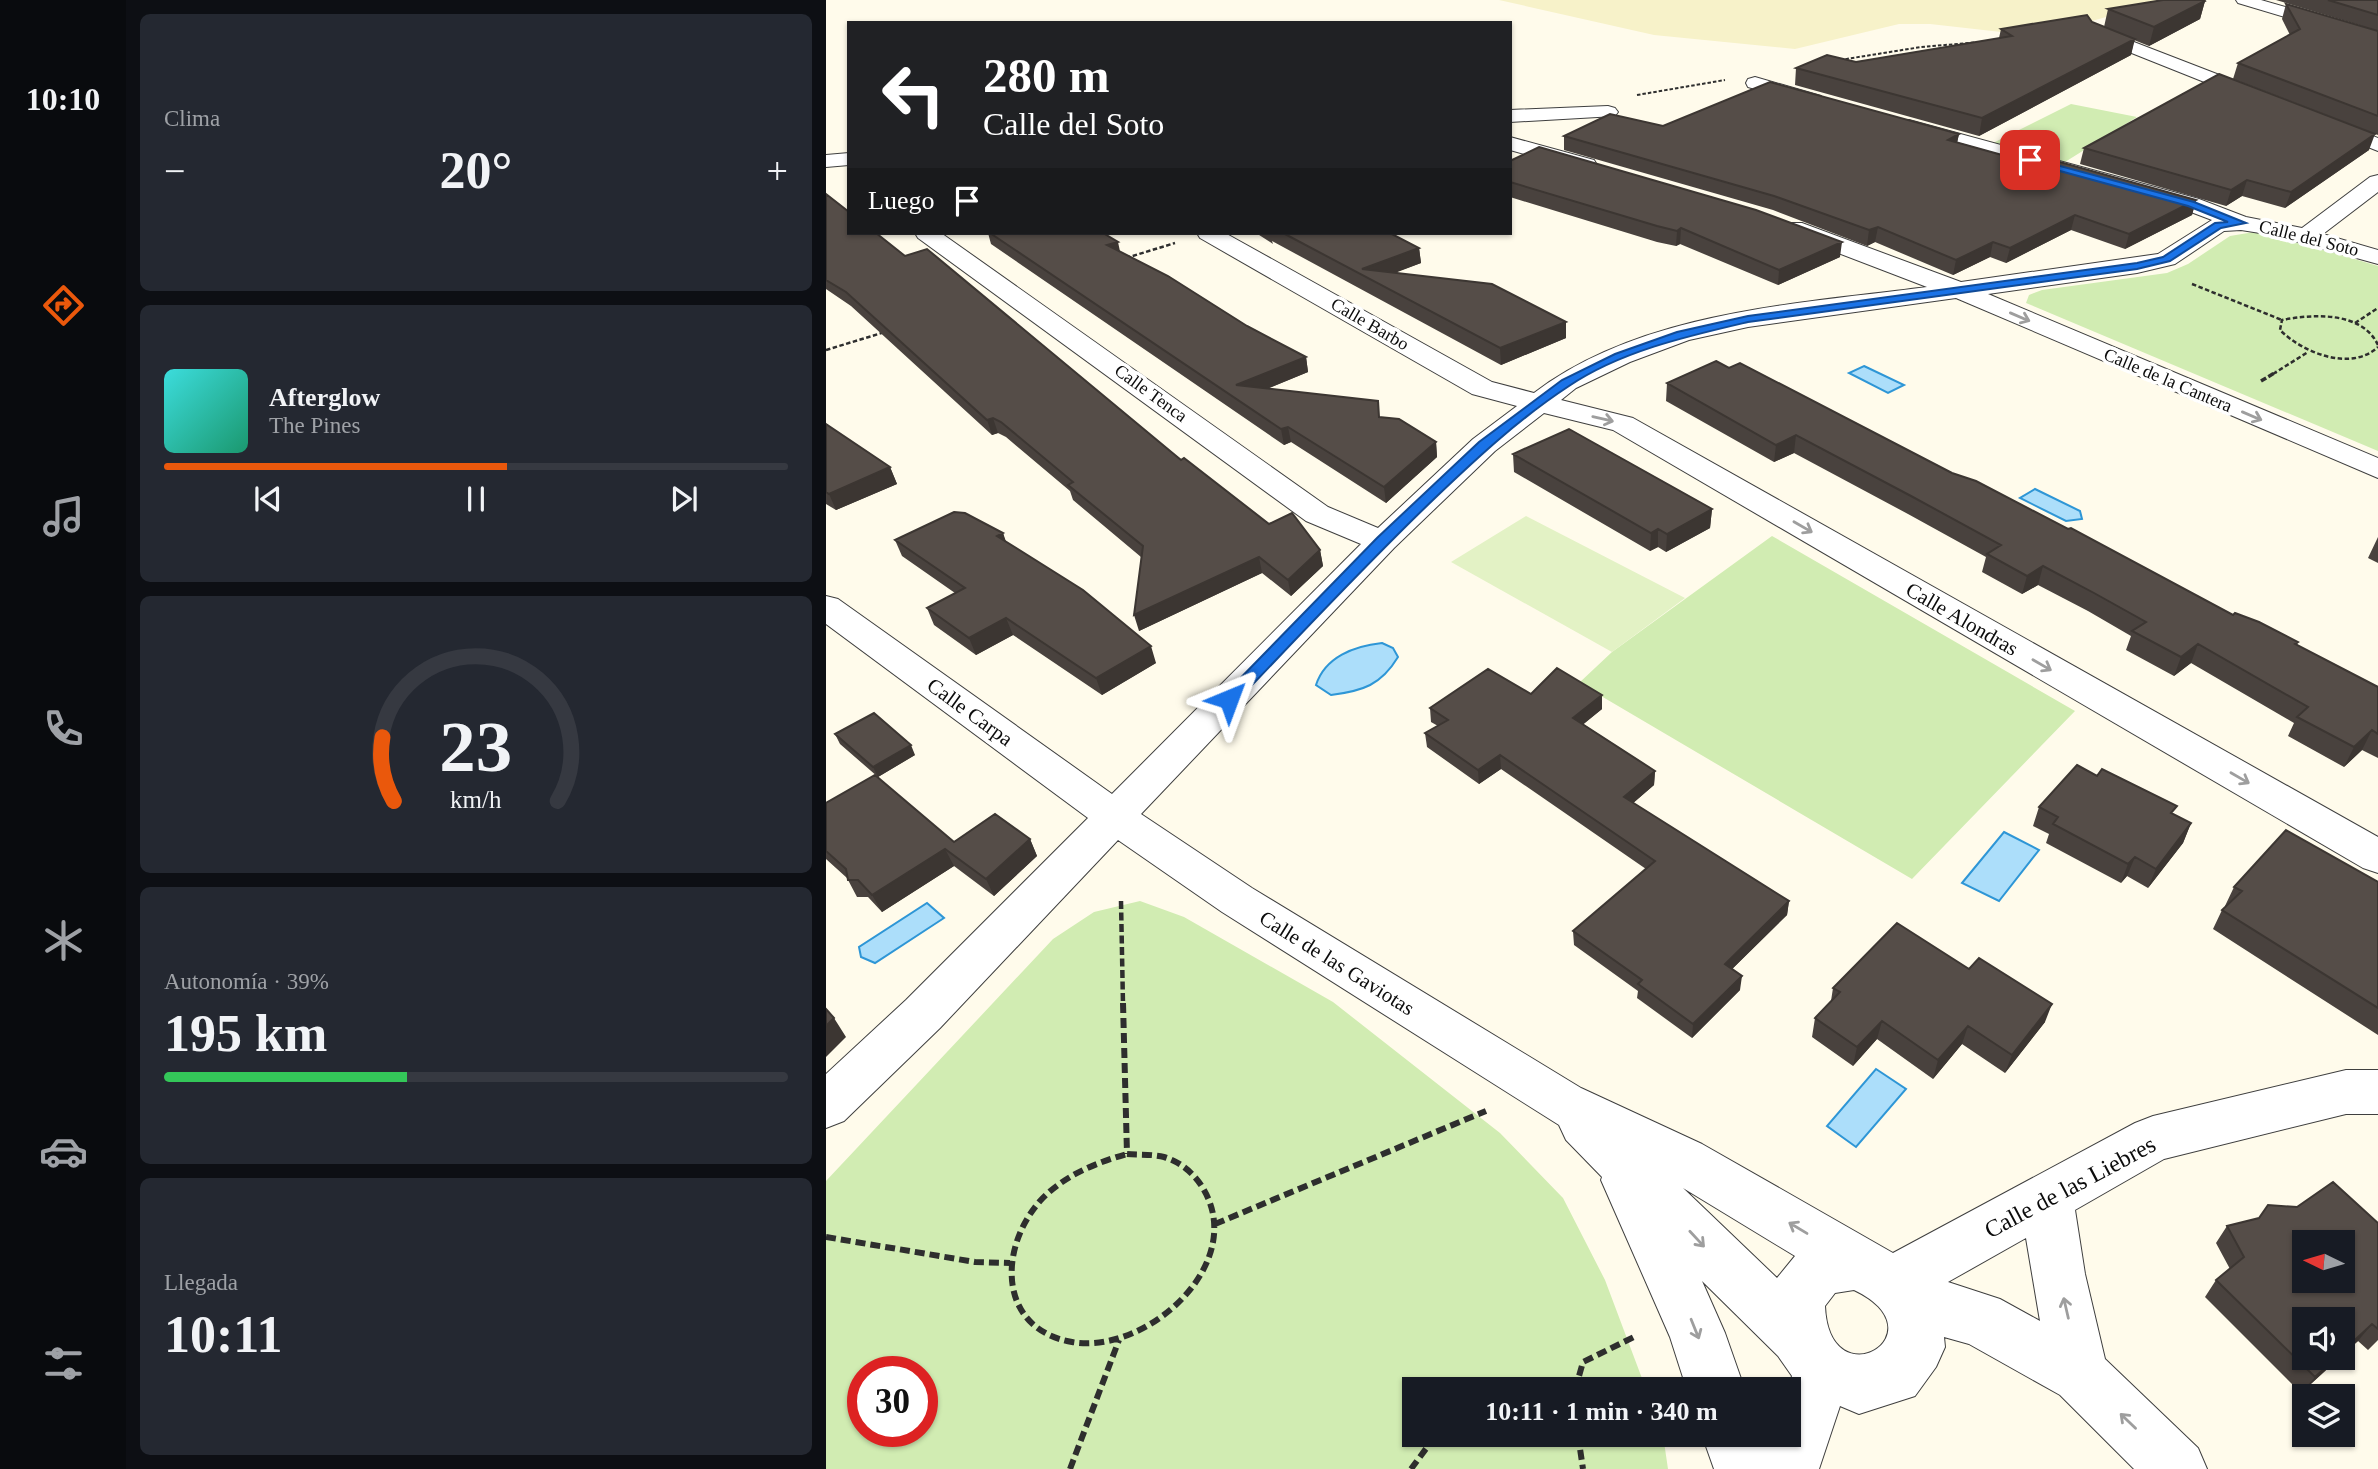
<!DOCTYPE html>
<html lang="es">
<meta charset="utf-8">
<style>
body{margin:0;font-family:"Times New Roman",serif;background:#242831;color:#f1f3f6;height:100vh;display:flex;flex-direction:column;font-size:26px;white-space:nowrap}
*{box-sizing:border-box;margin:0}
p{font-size:23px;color:#9ea1a6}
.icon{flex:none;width:38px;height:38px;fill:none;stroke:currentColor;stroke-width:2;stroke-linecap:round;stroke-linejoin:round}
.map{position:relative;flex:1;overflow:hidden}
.sheet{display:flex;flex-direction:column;gap:14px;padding:14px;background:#0d0f14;width:700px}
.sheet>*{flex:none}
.banner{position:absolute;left:21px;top:21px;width:665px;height:214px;border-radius:0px;box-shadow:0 2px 5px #0004;background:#202124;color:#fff;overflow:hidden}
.needle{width:46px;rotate:275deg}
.buttons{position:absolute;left:1466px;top:1230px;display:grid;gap:14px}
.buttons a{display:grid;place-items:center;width:63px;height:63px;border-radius:0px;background:#171b24;box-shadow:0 2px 5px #0004;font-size:35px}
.speed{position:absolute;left:21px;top:1356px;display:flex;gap:14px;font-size:35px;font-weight:700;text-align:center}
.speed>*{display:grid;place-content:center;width:91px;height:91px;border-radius:50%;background:#171b24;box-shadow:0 2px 5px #0004;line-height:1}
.speed .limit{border:10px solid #d22;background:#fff;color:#111}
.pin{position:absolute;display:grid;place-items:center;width:60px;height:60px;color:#fff;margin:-30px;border-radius:14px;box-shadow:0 4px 10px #0006}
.me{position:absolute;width:77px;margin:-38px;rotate:44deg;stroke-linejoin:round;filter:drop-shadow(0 0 5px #0008)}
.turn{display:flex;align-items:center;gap:24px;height:147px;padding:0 21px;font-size:32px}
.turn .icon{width:91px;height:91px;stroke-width:2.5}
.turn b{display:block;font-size:49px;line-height:60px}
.then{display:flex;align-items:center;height:66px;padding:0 21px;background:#0003;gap:14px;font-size:26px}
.big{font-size:52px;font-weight:700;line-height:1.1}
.sheet .tile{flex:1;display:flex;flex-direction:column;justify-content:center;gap:10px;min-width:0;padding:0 24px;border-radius:10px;background:#242831}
.sheet .dial{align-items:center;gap:0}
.dial svg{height:182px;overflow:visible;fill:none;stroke:#363941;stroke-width:7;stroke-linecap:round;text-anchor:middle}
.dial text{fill:#f1f3f6;stroke:none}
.song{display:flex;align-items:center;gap:21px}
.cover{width:84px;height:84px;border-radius:10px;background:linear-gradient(135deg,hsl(180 70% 55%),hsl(160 70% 35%))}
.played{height:7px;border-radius:4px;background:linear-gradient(90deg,#ea580c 55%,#363941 55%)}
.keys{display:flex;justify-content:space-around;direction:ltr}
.heat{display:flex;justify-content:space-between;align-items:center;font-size:38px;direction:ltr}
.charge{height:10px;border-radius:5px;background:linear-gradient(90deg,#34c759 39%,#363941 0)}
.trip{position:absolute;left:576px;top:1377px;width:399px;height:70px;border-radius:0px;background:#171b24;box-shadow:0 2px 5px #0004;font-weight:700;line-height:70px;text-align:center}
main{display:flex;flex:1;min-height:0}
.tab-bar{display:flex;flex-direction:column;width:126px;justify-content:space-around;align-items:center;background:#090b0e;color:#9ea1a6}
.tab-bar .icon{width:49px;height:49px}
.tab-bar .current{color:#ea580c}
.tab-bar b{font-size:32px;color:#f1f3f6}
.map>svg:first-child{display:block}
.farmland{fill:#f7f2c9}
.green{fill:#d1ecb2;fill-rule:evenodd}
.pitch{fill:#e3f2c5}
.water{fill:#acdefa;stroke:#2e96d6;stroke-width:2}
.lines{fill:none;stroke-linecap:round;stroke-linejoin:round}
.minor-casing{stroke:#3f3f3f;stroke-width:2}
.path-far4{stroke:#2e2e2e;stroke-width:2;stroke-dasharray:3.5 2;stroke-linecap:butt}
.path-far3{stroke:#2e2e2e;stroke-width:2.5;stroke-dasharray:4.5 2.5;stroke-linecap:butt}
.path-far2{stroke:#2e2e2e;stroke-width:3.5;stroke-dasharray:6 2.5;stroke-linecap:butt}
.path-far1{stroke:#2e2e2e;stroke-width:4.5;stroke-dasharray:8 3.5;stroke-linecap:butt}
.path{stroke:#2e2e2e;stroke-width:6;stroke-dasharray:10 5;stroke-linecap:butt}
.minor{fill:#fff;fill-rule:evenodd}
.wall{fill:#49423e}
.shaded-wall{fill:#3c3632}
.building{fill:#554d48;stroke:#3c3632;stroke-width:2;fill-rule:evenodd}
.oneway{stroke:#9e9e9e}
.route{fill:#1a73e8;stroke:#114b97;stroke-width:2}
.labels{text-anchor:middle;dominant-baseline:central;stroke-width:7;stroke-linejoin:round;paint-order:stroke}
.far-street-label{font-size:18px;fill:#0c0c0c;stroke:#fff}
.street-label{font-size:21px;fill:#0c0c0c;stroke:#fff}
.near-street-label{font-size:24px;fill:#0c0c0c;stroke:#fff}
</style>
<main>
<nav class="tab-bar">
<b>10:10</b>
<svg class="icon current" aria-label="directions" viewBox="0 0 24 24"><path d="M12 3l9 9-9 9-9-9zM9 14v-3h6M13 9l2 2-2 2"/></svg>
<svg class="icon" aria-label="music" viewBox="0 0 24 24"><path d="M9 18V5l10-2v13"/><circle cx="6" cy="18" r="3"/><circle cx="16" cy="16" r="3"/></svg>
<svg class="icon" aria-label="phone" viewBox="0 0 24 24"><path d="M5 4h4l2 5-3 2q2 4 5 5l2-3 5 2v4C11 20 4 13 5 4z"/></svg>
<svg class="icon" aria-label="climate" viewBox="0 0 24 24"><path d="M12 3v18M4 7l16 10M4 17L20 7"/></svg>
<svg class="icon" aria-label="car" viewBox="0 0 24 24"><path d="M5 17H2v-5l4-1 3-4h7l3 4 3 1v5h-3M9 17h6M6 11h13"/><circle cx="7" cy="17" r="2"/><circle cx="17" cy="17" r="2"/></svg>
<svg class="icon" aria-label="filters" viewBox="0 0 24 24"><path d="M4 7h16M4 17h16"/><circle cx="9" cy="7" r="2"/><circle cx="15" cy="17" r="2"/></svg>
</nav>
<section class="sheet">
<div class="tile"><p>Clima</p>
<div class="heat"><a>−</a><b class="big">20°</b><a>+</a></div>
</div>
<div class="tile">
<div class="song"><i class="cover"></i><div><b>Afterglow</b><p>The Pines</p></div></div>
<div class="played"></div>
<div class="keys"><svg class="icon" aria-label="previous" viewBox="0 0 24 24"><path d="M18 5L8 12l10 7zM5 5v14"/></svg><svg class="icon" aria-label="pause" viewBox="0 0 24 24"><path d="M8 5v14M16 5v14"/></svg><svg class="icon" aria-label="next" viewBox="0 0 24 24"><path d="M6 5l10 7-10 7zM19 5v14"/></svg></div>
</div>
<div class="tile dial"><svg viewBox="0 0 100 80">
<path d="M14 69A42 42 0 1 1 86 69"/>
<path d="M14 69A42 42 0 0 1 9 41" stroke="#ea580c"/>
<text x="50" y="56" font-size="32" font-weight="700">23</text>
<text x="50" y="72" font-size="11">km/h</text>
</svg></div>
<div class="tile"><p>Autonomía · 39%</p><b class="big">195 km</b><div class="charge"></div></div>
<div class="tile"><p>Llegada</p><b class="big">10:11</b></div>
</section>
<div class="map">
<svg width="1552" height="1469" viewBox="0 0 1552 1469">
<rect width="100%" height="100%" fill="#fffbeb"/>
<path class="farmland" d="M673,0H1342L1244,27L1193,34L1104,24H1073L969,49L828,35Z"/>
<path class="green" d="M1245,104L1311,117L1239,162L1167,143Z
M1428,232L1461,239L1552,266V451L1200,303L1203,295L1216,290L1341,273L1362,264L1404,236Z
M946,536L1249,711L1086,879L753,683L786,652Z
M314,901L358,917L507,1002L674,1133L737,1198L779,1280L820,1389L588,1390V1435H837L842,1469H0V1181L227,939L268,912ZM37,1372H96V1432H37Z"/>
<path class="pitch" d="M700,516L859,598L786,652L625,562Z"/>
<path class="water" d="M1038,366L1078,385L1062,393L1023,373Z
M1209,489L1254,511L1256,519L1240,521L1194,498Z
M556,643L567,648L572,657C555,685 537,691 505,695L490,685C499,657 528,646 556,643Z
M1178,832L1213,850L1173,901L1136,883Z
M101,903L118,918L49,963L35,957L33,947Z
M1050,1069L1080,1089L1030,1147L1001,1126Z"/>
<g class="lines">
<g class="minor-casing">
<path id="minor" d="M1410,0H1435L1552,34V45L1412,3Z
M1269,27L1440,93L1443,97L1433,103L1426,101L1263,36L1260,32L1263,28Z
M929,77L995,96L998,100L988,106L922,87L920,83L922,79Z
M782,106L789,108L792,112L789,116L684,122V110Z
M1496,116L1552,138V151L1489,126L1486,122L1489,118Z
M1083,120L1373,199L1420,217L1476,228L1544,177L1552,175V192L1497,234L1552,250V264L1447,235L1415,230L1398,231L1349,264L1311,273L1162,294L1552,458V478L1130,298L922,327L863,340L804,362L750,388L735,400L807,418L1552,837V873L1537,868L787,430L718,413L669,451L568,548L315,814L426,888L755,1088L876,1144L1067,1253L1309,1123L1327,1116L1520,1070H1552V1114H1520L1338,1159L1249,1210L1259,1274L1279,1359L1372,1448L1381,1469H1308L1234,1395L1143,1344L1118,1337L1119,1347L1110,1367L1089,1396L1033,1414L1014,1406L993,1469H888L876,1435H936L940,1447L945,1435H962L961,1390L966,1376L952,1356L876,1281L899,1333L919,1390H861L844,1337L775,1180L776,1177L740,1140L733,1125L396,912L292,840L114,1028L18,1121L0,1128V1074L80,1000L262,818L0,624V596L12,599L286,794L535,544L480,521L92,238L89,233H115L502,507L552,528L647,439L691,406L646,394L374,238L371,233H399L666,382L708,393C816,311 972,304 1101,287L960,233L956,228L960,223H976L1135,282L1332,254L1386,220L1357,209L1076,130L1073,126L1076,122ZM857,1188L969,1256L951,1278ZM1200,1238L1214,1321L1174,1299L1122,1282ZM1028,1290C1118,1333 1003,1402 999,1306L1009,1293Z
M684,137L768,160L771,165L768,170L760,171L684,150Z
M23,153V165L0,167V155Z"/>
</g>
<path class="path-far4" d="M1014,60L1095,47L1155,42
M811,95L899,80"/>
<path class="path-far3" d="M300,258L349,243
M1366,284L1456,320
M1529,323L1552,308
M1552,345C1536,311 1487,314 1456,320L1454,330C1477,353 1525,372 1552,347
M0,350L59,332
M1447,374L1482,352"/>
<path class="path-far2" d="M1435,381L1450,372"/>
<path class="path-far1" d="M295,901L297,1005"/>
<path class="path" d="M297,1003L301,1154
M301,1154C313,1155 326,1154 338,1157C355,1162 369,1174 378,1190C421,1265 320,1355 246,1342C172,1329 172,1249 214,1201C237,1176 269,1163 301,1154Z
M389,1224L660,1111
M0,1237L149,1262L184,1263
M749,1390L757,1362L810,1336
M752,1435L757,1469
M244,1469L293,1340
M585,1469L602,1446"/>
<use href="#minor" class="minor"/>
</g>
<path class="wall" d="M1450,0H1552V135L1407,79L1412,63L1464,35L1456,19L1460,4L1543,28Z
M1379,1L1374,19L1323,46L1308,40L1305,55L1153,136L969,85L970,68L1030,62L1173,38L1175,29L1266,22L1278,27L1282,9Z
M837,126L1133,134L1131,142L1223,168L1370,200L1366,215L1299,249L1245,230L1180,263L1164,257L1127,275L1049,242L1041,246L947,210L738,150V136Z
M1258,148L1543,150L1459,208L1416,196L1400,206L1254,164Z
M684,161L1014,257L952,285L854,244L850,246L831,242L684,197Z
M0,194L79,256L443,524L494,550L497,566L465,596L436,573L313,631L315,557L247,500L244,491L180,437L172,433L166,435L25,306L0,289Z
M162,233H277L294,252L421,326L480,357L482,372L441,389L554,417L610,442L611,457L560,503L465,442L458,445L165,244Z
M430,233H564L593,248L595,263L570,272L740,338L675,365L446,241L447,244Z
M903,368L1126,473L1407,615L1472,642L1471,645L1552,687V758L1536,750L1518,767L1462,736L1468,723L1365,663L1348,676L1300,650L1305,636L1262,611L1212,585L1196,594L1156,572L1160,557L1082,514L968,453L948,462L840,401L841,383Z
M0,424L64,467L71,484L10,510L0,504Z
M687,454L886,509L884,528L840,552L832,547L824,551L688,472Z
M177,533L179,541L330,663L276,695L187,635L150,655L108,625L101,608L129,593L76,556L69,540Z
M1552,537V563L1542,558Z
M705,694L776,709L757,724L829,771L828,785L807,803L963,901L961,915L906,969L914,990L866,1038L811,998L812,991L748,945L747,931L820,869L675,769L653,784L601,747L599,733L612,726L605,722L604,708Z
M9,734L89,755L52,777L14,744Z
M0,803L128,842L204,839L211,856L168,896L128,866L56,912L42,897H31L21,878L0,859Z
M1213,807L1347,814L1365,823L1357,843L1322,888L1301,876L1295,883L1220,843L1223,834L1207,826Z
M1552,882V1035L1387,929L1396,910L1400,906H1399L1408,887Z
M1007,988L1219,1022L1179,1073L1136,1044L1107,1079L1051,1039L1027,1066L986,1037L989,1018L1005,1001Z
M1552,1223V1340L1542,1350L1532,1341L1475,1393L1379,1297L1390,1280L1404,1269L1390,1243L1401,1226Z"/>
<path class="shaded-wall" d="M1379,1L1374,19L1323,46L1328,27Z
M1309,39L1305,55L1153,136L1156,118Z
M1133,134L1130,148L1122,140Z
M1549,134L1543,150L1459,208L1465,192Z
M1421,180L1416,196L1400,206L1405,190Z
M1370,200L1366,215L1299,249L1303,234Z
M1249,215L1245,230L1180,263L1184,248Z
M1052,227L1049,242L1041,246L1043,230Z
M855,228L854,244L850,246L851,231Z
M292,242L295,256L281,245Z
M1016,242L1014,257L952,285L953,270Z
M1167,242L1164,257L1127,275L1130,260Z
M593,248L595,263L548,281L536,269Z
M740,322V338L675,365L674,348Z
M480,357L482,372L413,400L410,385Z
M167,418L172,433L166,435L161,420Z
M462,427L465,442L458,445L455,429Z
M970,435L968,453L948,462L950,445Z
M610,442L611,457L560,503L558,487Z
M64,467L71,484L10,510L3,494Z
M886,509L884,528L840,552L841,534Z
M832,529V547L824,551L825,533Z
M177,533L183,550L171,536Z
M494,550L497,566L465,596L462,580Z
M433,557L436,573L313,631L308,615Z
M1217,566L1212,585L1196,594L1201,576Z
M180,618L187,635L150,655L143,638Z
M1372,644L1365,663L1348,676L1355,657Z
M325,646L330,663L276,695L270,678Z
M776,695V709L748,732L747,718Z
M1546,730L1536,750L1518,767L1528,747Z
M85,745L89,755L52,777L47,767Z
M674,755L675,769L653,784L652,770Z
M829,771L828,785L798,811V797Z
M1365,823L1357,843L1322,888L1330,869Z
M204,839L211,856L168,896L160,879Z
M119,849L128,866L56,912L46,895Z
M1309,857L1301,876L1295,883L1302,864Z
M963,901L961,915L897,978L899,964Z
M916,976L914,990L866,1038L867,1024Z
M1226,1004L1219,1022L1179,1073L1186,1055Z
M8,1018L20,1037L0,1057V1026Z
M1056,1021L1051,1039L1027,1066L1031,1047Z
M1142,1026L1136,1044L1107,1079L1112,1060Z
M1546,1324L1532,1341L1517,1354V1351Z
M1510,1358H1513L1475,1393L1489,1377Z"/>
<path class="building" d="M1337,0H1378L1379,1L1328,27L1282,9Z
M1502,0H1552V15Z
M1460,4L1552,31V116L1412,63L1474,29Z
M1261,15L1266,22L1309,39L1156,118L970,68L1001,55L1030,62L1186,36L1175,29Z
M1393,74L1549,134L1465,192L1421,180L1405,190L1258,148Z
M944,82L1133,134L1122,140L1223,168L1234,162L1370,200L1303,234L1249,215L1184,248L1167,242L1130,260L1052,227L1043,230L948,196L738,136L784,114L837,126Z
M713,147L930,210L1016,242L953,270L855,228L851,231L831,226L684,182V161Z
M0,194L23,212V233H50L79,256L101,249L355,460L358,458L443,524L466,513L494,550L462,580L433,557L308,615L317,546L242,485L247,482L175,422L167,418L161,420L20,292L0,280Z
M164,233H277L292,242L281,245L342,276L421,326L480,357L410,385L552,401L553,417L573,419L610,442L558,487L462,427L455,429Z
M457,233H564L593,248L536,269L666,284L740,322L674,348Z
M890,361L903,368L914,363L1126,473L1150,481L1242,529L1245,528L1407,615L1409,613L1433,622L1472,642L1469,644L1552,687V734L1546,730L1528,747L1471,717L1482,707L1372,644L1355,657L1306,631L1320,622L1268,593L1217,566L1201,576L1161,554L1175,545L1085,496L970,435L950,445L841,383Z
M0,424L64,467L3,494L0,492Z
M743,429L886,509L841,534L832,529L825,533L687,454Z
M128,512L139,513L177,533L171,536L257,590L325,646L270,678L180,618L143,638L101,608L139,588L69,540Z
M731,668L776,695L747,718L829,771L798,797L963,901L899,964L916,976L867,1024L812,984L816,980L747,931L829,861L674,755L652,770L599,733L622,720L604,708L662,669L705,694Z
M48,713L85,745L47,767L9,734Z
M1251,765L1271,776L1276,769L1351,806L1345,813L1365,823L1330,869L1309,857L1302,864L1227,824L1232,817L1213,807Z
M49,775L128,842L169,814L204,839L160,879L119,849L46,895L32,880H22L20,869L0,851V803Z
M1460,830L1552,882V1008L1396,910L1416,891L1408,887Z
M1071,923L1143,969L1153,958L1226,1004L1186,1055L1142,1026L1112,1060L1056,1021L1031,1047L989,1018L1014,992L1007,988Z
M0,1009L8,1018L0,1026Z
M1507,1182L1552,1223V1329L1546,1324L1517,1351V1320H1479V1358H1510L1489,1377L1390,1280L1418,1257L1401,1226L1433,1218L1442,1205L1471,1207ZM1479,1242H1517V1281H1479Z"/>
<defs><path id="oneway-shaft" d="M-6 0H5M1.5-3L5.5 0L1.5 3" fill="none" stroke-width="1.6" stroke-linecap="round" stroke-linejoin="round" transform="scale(1.75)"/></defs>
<g class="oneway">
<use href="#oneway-shaft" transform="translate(1194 317) rotate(23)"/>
<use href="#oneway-shaft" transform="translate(1426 416) rotate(23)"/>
<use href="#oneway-shaft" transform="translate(777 419) rotate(13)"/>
<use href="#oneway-shaft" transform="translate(977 527) rotate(30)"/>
<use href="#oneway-shaft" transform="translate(1216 665) rotate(30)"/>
<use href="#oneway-shaft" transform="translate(1414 778) rotate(30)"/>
<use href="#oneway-shaft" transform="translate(972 1228) rotate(-149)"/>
<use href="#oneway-shaft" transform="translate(871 1239) rotate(47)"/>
<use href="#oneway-shaft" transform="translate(1240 1308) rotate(-103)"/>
<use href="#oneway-shaft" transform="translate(869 1329) rotate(68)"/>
<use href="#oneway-shaft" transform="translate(1302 1421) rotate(-136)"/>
</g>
<path class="route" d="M1204,158L1368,202L1420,223L1395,228L1344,261L1311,269L922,322C862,336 795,351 743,386C694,418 651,458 609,498C540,564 475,634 409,703H398L395,699L398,695L551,538L653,442L736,380L789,354L851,332L922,316L1311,263L1337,257L1389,223L1402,222L1362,206L1201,162L1199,160Z"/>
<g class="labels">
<g class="far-street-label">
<text transform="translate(1483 238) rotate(14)">Calle del Soto</text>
<text transform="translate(544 324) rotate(30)">Calle Barbo</text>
<text transform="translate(1342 380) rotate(23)">Calle de la Cantera</text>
<text transform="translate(325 393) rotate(36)">Calle Tenca</text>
</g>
<g class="street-label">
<text transform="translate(1136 619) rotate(30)">Calle Alondras</text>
<text transform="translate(144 712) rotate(36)">Calle Carpa</text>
<text transform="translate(511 963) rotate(32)">Calle de las Gaviotas</text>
</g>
<g class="near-street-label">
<text transform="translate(1244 1187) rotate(-28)">Calle de las Liebres</text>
</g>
</g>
</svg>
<div class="buttons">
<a><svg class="needle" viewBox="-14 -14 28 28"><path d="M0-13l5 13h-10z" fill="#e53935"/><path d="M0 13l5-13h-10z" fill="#9ea1a6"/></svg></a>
<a><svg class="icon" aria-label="sound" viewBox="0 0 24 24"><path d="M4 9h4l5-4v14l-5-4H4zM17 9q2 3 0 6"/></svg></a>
<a><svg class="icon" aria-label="layers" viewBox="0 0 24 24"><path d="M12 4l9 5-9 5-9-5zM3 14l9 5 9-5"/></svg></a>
</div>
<div class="speed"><div class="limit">30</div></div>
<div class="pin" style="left:1204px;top:160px;background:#d93025"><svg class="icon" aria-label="arrive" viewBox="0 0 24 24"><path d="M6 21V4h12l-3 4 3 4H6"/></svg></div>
<svg class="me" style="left:403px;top:699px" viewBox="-20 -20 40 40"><path d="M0-17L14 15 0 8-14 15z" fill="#1a73e8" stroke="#fff" stroke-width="4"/></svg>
<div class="trip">10:11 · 1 min · 340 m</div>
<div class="banner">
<div class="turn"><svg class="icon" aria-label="left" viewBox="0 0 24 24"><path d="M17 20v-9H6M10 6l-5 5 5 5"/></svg><div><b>280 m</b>Calle del Soto</div></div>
<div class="then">Luego<svg class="icon" aria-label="arrive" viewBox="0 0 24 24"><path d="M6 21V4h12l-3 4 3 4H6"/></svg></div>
</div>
</div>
</main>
